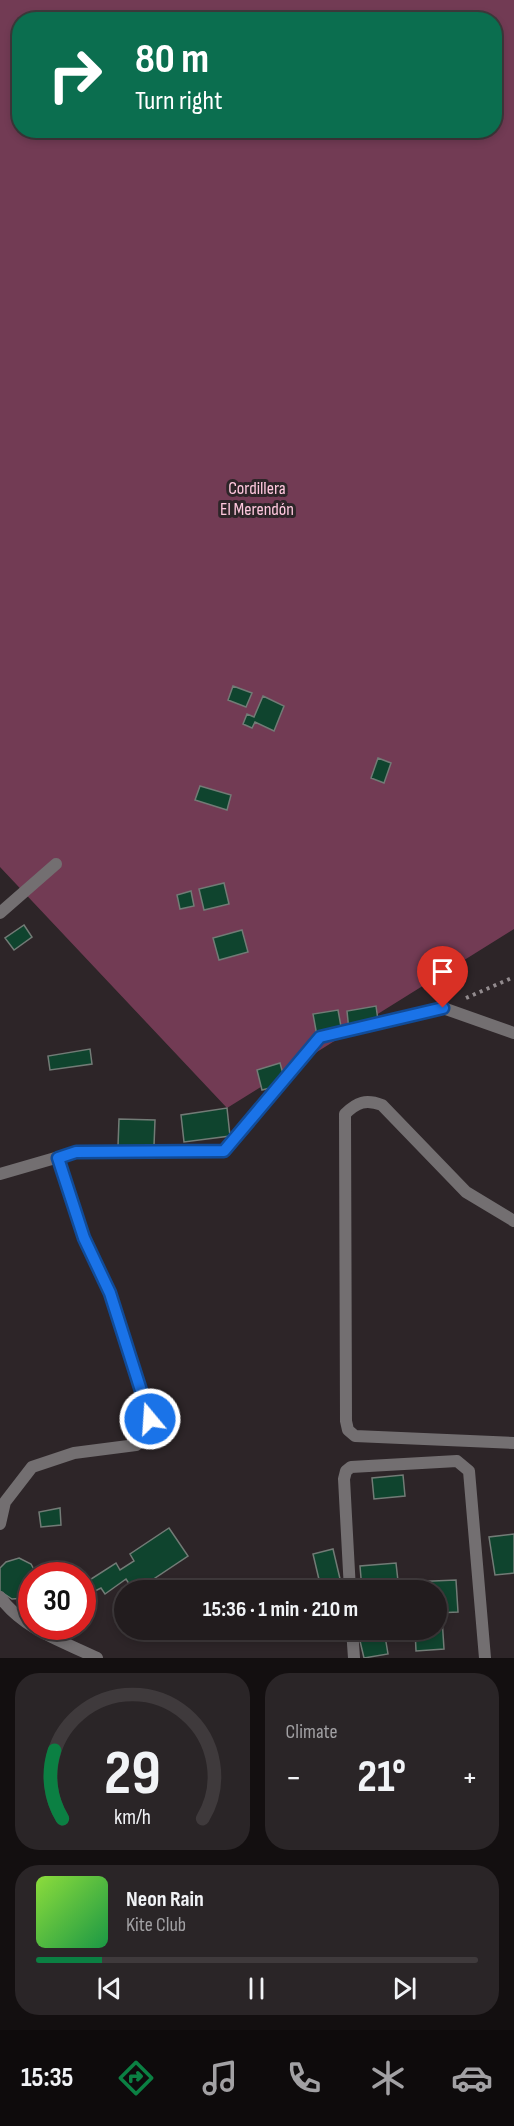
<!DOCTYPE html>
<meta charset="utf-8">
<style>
body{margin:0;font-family:"Sofia Sans Condensed",sans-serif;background:#2a2527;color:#f1f3f6;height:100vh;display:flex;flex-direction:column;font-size:22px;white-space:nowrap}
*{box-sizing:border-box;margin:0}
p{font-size:20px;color:#a2a1a4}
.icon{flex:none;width:33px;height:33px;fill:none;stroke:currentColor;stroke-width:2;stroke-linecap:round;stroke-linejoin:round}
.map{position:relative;height:1658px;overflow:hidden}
.panel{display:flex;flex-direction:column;gap:15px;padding:15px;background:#130f10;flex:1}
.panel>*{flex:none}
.hud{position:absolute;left:12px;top:12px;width:490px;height:126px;border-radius:24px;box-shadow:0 3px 9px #0003,0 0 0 2px #3f3a3c;background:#0b6e4f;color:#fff;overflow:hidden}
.speed{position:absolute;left:18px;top:1562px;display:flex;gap:12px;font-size:30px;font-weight:700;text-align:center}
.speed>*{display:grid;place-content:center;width:78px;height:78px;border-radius:50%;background:#221c1e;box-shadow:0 3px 9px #0003,0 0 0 2px #3f3a3c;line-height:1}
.speed .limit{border:9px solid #d22;background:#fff;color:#111}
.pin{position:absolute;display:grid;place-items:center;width:51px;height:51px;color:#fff;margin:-62px -26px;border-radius:50% 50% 50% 0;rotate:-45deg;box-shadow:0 0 6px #0007}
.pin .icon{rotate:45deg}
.me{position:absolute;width:66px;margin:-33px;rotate:342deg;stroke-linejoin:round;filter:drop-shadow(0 0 4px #0008)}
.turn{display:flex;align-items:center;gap:21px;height:126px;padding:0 24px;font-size:27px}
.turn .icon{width:78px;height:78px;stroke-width:2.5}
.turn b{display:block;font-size:42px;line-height:51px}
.big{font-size:45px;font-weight:700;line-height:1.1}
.panel .widget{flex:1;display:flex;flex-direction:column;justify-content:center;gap:9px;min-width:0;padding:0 21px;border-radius:24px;background:#2a2527}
.panel .dial{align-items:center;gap:0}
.dial svg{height:156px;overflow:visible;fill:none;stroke:#3f3a3c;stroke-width:7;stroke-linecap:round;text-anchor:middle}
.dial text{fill:#f1f3f6;stroke:none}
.song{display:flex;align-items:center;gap:18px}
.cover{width:72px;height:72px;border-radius:9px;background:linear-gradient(135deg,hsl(90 70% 55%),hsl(140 70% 35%))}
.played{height:6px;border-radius:3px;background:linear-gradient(90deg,#0b8043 15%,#3f3a3c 15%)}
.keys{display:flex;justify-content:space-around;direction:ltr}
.heat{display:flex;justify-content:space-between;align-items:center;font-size:33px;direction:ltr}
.panel .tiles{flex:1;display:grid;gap:15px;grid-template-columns:1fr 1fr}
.widget:last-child{grid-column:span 2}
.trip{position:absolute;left:114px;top:1580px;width:333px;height:60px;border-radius:30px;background:#221c1e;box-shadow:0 3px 9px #0003,0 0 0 2px #3f3a3c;font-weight:700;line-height:60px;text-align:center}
.tab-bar{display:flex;height:96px;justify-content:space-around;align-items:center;background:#0e0b0c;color:#a2a1a4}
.tab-bar .icon{width:42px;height:42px}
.tab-bar .selected{color:#0b8043}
.tab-bar b{font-size:27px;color:#f1f3f6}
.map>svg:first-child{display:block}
.forest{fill:#723b54;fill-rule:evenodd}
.building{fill:#0f442e;stroke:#727b76;stroke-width:1.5}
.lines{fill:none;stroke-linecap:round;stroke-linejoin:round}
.path{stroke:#928b8e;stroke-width:4;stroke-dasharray:3 4.5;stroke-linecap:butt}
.street{stroke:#736f71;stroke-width:12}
.route-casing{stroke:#114b97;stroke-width:15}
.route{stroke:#1a73e8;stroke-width:10}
.labels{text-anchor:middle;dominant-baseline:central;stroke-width:6;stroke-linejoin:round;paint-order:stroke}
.park-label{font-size:18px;fill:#ffc8de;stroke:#2d2528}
</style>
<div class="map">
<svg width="514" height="1658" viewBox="0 0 514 1658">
<rect width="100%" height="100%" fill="#2d2528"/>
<path class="forest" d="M0,0H514V929L227,1108L0,867ZM20,20H495V130H20Z"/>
<path class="building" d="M233,686L252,693L246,707L228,700Z
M263,696L284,706L274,731L255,722L252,728L243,724L247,714L254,717Z
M378,758L391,763L384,783L371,778Z
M200,786L231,795L227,810L195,800Z
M224,883L229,904L204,910L199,889Z
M191,891L194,906L180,909L177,895Z
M24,925L32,937L14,950L5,938Z
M242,930L248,952L219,960L213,938Z
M376,1006L378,1020L349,1031L347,1011Z
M338,1010L342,1032L317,1036L313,1014Z
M90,1049L92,1064L50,1070L48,1056Z
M280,1063L286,1084L262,1090L257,1070Z
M227,1108L230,1136L184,1142L181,1115Z
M119,1119L155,1120L154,1146H118Z
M403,1475L405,1496L374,1499L372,1478Z
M60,1508L61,1525L41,1527L39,1512Z
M169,1528L188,1556L137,1590H133L126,1579L105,1594L101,1588L95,1591L88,1581L116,1563L120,1570L134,1561L130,1554Z
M514,1534V1573L495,1575L489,1537Z
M333,1549L341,1583L321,1588L313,1554Z
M19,1558L31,1564L37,1575H32V1594L25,1598L12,1599L0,1591V1568L6,1562Z
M396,1563L399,1590H362L360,1566Z
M456,1580L458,1612L436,1613V1590H410V1582Z
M442,1618L444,1649L416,1651L415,1629H436V1619Z
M385,1636L388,1654L364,1658L360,1641Z"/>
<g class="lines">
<path class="path" d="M466,998L514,977"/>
<path class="street" d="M0,913L56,864
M0,1174L76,1152L224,1151L320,1037L443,1008L514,1033
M514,1221L466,1192L382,1105C366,1099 357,1102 345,1114L346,1421L348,1430L355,1436L514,1443
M0,1524L5,1502L32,1467L74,1453L136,1445L150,1435L152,1429L110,1293L84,1238L58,1158
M350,1590L344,1479L346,1471L351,1467L457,1461L469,1471L485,1658
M0,1597C23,1629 62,1641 97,1658
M352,1629L354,1658"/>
</g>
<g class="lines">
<g class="route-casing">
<path id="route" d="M150,1419L110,1293L84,1238L58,1158L76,1152L224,1151L320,1037L443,1008"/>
</g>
<use href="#route" class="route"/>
</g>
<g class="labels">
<g class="park-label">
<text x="257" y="488">Cordillera<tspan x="257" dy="21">El Merendón</tspan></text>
</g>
</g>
</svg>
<div class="speed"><div class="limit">30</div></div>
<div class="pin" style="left:443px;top:1008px;background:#d93025"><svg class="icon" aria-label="arrive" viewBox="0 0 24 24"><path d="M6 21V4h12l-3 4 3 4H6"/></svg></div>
<svg class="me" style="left:150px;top:1419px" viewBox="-20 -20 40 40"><circle r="17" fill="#1a73e8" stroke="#fff" stroke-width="3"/><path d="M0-11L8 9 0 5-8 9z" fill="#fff"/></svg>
<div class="trip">15:36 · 1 min · 210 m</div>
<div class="hud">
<div class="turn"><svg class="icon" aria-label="right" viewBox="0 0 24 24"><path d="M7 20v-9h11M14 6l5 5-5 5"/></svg><div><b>80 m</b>Turn right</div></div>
</div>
</div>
<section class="panel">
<div class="tiles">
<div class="widget dial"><svg viewBox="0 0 100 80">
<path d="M14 69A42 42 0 1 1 86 69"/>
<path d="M14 69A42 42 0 0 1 10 34" stroke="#0b8043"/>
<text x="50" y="56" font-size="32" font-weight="700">29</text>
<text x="50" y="72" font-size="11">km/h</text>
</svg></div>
<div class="widget"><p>Climate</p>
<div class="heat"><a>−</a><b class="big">21°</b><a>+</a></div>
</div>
<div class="widget">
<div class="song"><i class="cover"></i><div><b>Neon Rain</b><p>Kite Club</p></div></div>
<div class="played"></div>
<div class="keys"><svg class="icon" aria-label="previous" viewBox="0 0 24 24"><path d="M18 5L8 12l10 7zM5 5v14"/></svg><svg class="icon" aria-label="pause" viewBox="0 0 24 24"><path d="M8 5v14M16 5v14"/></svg><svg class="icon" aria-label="next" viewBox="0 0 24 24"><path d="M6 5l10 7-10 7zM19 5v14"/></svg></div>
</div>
</div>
</section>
<nav class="tab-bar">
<b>15:35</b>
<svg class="icon selected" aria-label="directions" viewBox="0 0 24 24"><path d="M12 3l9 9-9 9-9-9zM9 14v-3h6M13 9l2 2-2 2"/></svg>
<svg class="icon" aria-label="music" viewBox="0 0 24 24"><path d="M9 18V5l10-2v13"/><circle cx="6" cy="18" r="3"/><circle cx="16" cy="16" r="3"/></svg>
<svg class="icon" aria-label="phone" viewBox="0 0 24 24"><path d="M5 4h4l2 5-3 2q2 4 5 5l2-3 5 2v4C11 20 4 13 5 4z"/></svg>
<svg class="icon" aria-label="climate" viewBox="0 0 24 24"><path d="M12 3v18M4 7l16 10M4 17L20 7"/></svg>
<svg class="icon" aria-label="car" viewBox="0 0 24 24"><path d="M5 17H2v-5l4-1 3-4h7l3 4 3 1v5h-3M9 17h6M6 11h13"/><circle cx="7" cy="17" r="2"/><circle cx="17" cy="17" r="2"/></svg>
</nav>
